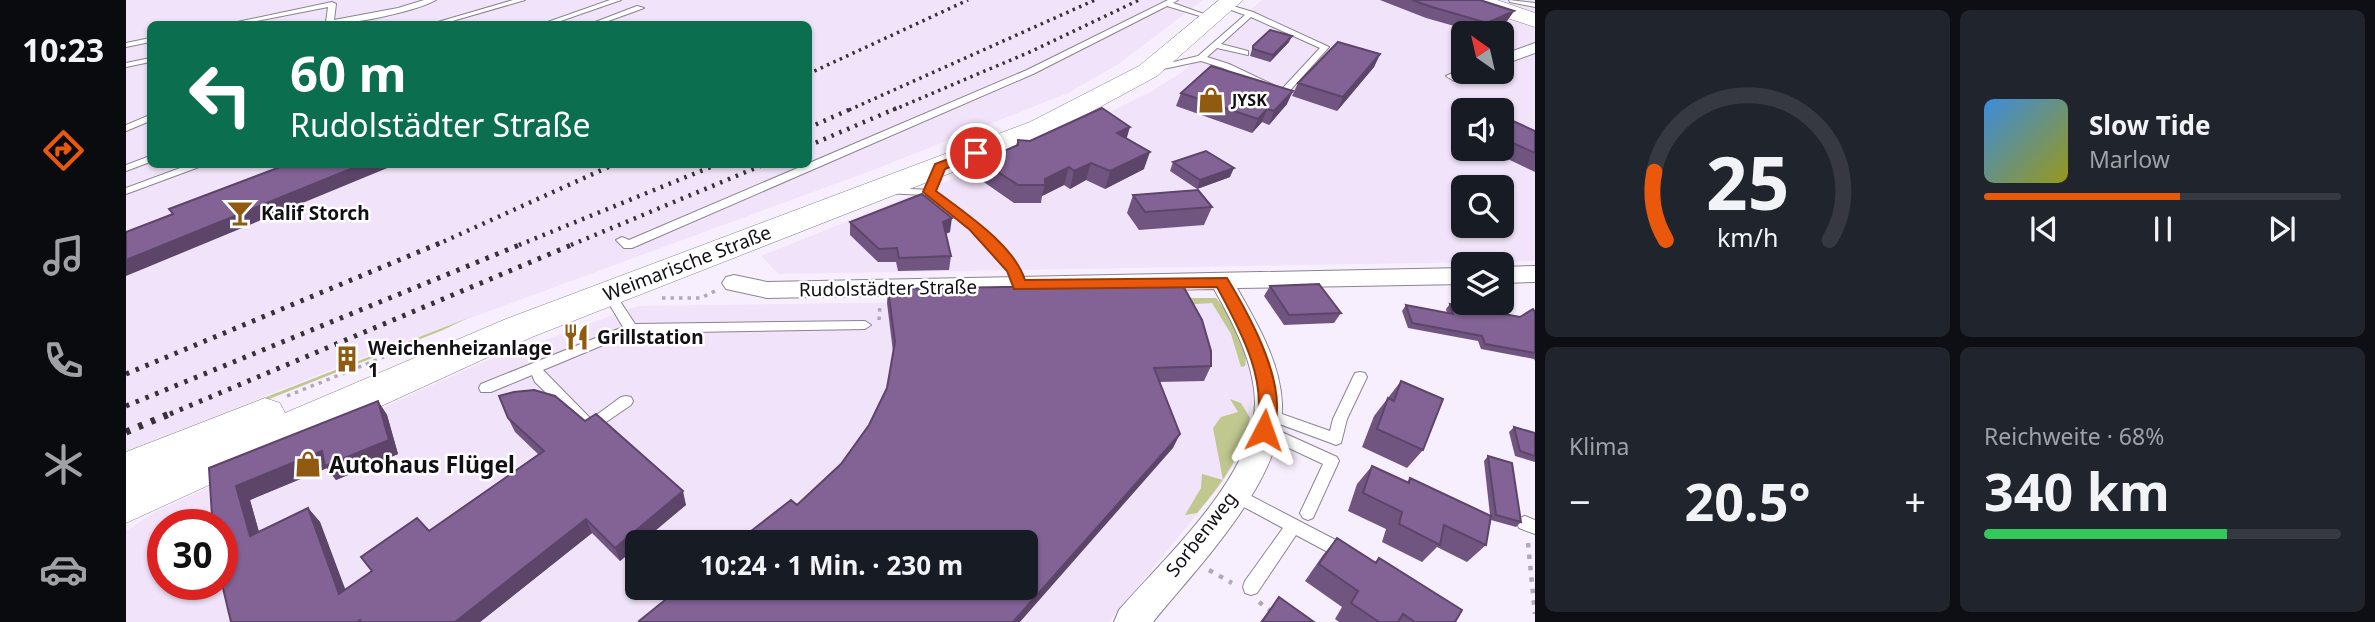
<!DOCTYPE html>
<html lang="de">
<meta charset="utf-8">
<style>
body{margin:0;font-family:"Noto Sans",sans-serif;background:#20242c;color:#f1f3f6;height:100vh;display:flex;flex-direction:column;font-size:26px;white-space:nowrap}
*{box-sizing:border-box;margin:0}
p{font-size:23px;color:#9ea1a6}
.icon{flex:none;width:38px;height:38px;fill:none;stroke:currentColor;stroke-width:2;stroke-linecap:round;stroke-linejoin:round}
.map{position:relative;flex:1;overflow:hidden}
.side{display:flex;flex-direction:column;gap:10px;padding:10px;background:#0d0f14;width:840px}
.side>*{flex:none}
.top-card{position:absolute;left:21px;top:21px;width:665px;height:147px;border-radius:10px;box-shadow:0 2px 5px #0004;background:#0b6e4f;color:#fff;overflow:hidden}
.needle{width:46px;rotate:326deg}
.controls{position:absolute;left:1325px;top:21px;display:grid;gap:14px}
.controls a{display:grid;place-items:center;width:63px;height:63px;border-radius:10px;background:#171b24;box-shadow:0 2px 5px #0004;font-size:35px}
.speed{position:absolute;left:21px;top:509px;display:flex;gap:14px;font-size:35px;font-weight:700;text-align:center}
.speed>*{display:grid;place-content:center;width:91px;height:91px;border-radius:50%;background:#171b24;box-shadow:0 2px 5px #0004;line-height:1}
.speed .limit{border:10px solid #d22;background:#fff;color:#111}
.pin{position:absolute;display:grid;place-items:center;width:60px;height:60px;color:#fff;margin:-30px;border:4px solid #fff;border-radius:50%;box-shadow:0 2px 7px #0007}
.me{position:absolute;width:77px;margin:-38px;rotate:4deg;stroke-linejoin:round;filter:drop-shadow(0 0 5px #0008)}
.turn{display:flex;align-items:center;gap:24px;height:147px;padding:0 28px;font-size:32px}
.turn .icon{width:91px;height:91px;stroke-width:2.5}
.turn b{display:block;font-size:49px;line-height:60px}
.big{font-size:52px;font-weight:700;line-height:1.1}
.side .card{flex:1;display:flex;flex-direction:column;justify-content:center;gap:10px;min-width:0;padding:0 24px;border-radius:10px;background:#20242c}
.side .dial{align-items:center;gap:0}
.dial svg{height:182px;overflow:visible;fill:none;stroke:#363941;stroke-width:7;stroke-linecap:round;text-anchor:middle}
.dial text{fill:#f1f3f6;stroke:none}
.song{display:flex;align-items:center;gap:21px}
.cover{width:84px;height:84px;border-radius:10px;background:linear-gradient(135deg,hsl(210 70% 55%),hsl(60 70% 35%))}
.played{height:7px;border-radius:4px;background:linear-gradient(90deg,#ea580c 55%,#363941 55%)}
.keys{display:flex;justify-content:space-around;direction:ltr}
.heat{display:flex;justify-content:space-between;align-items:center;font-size:38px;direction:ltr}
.charge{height:10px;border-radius:5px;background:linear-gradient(90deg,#34c759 68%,#363941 0)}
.side .tiles{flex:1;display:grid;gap:10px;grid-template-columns:repeat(2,1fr)}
.trip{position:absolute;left:499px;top:530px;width:413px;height:70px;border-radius:10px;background:#171b24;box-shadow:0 2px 5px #0004;font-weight:700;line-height:70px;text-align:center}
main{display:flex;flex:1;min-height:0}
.menu{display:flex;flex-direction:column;width:126px;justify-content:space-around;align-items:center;background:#090b0e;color:#9ea1a6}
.menu .icon{width:49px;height:49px}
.menu .on{color:#ea580c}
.menu b{font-size:32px;color:#f1f3f6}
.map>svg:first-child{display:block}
.built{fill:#f1e3f9;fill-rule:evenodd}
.green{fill:#c0c890}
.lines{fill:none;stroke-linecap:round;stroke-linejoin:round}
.service-casing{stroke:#8b8391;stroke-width:2}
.minor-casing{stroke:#8b8391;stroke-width:2}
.secondary-casing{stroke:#8b8391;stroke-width:1}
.path-far1{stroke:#b1aab6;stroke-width:3.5;stroke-dasharray:3.5 5;stroke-linecap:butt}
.path{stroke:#b1aab6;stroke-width:4.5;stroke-dasharray:4.5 7;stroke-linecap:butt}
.service{fill:#fff;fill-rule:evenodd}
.minor{fill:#fff;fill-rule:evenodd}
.secondary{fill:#fff;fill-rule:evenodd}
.rail-far3{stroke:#363239;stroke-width:3.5;stroke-dasharray:2.5 4.5;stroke-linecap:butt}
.rail-far2{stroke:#363239;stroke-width:4.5;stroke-dasharray:2.5 6;stroke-linecap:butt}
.rail-far1{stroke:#363239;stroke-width:5;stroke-dasharray:3.5 7;stroke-linecap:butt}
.rail{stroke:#363239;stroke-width:7;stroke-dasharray:4.5 9;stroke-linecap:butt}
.wall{fill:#715581}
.shaded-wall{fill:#5c4569}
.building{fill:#836396;stroke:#5c4569;stroke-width:2}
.route{fill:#ea580c;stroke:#983908;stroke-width:2}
.labels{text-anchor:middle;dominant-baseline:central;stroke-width:5;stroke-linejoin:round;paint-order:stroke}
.far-poi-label{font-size:16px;font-weight:bold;fill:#131015;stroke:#fff;text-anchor:start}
.poi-label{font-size:19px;font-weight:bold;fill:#131015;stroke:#fff;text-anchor:start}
.street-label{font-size:19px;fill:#131015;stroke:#fff}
.near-poi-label{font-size:23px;font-weight:bold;fill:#131015;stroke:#fff;text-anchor:start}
</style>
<main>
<nav class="menu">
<b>10:23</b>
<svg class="icon on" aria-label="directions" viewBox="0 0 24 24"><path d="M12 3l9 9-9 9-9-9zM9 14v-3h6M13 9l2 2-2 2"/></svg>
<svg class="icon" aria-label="music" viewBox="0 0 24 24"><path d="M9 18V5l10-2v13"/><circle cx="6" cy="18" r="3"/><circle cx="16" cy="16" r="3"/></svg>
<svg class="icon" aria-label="phone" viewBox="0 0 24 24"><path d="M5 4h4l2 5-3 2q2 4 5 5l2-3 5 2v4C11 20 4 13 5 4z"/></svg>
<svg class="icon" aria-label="climate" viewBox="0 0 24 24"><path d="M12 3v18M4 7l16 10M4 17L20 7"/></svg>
<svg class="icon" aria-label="car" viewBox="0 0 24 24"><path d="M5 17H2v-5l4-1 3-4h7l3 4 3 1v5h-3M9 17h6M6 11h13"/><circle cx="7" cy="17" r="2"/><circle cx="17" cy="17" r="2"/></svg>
</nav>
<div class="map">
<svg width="1409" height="622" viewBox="0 0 1409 622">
<rect width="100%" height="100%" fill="#f8effe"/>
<path class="built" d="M0,0H1077L994,63L942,93L747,170L230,360L0,452ZM24,24H682V164H24Z
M1136,0H1409V261L652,274L635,256L939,134L1026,91L1055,73ZM1337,33H1376V72H1337ZM1337,110H1376V149H1337ZM1337,187H1376V226H1337Z
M1090,298L1121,357L1126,375L1127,395L1121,433L1109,463L1088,493L983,622H0V531L29,512L350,365L512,306ZM37,525H96V584H37ZM511,542H900V588H511Z"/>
<path class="green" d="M1050,298H1090C1103,314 1124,345 1119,366L1115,367L1105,334L1086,303L1055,305Z
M342,318L317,330L0,456V452Z
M1104,399L1115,403L1124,418C1116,456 1096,484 1071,513L1059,515L1075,488L1076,474L1097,480L1087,428L1095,417L1112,412Z"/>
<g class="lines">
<g class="service-casing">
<path id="service" d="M298,0H310C289,12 220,26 196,24L200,22L202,7L115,24H102L206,2L210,4L208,20L272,8Z
M387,0H399L316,24H305Z
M484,0H495L426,24H416Z
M1042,0H1052L1047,3L1078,14L1074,16L1041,6L907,74L506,248H498L490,240L496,237L503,240L901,70Z
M1383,0L1409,3V7L1384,2Z
M1097,3L1127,12L1203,47L1160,95L1157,96L1097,68L1075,61L1023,72V68L1072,56L1119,15L1097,7ZM1125,17L1194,48L1156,89L1103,64L1081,57L1091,48L1122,55V51L1095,44Z
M511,6L518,8L474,24H464Z
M24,38V42L0,47V43Z
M24,58V62L0,67V63Z
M24,115V121L0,131V125Z
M24,156V162L0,171V165Z
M65,164H81L0,194V188Z
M761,188L807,190L853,225L892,267L899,285L897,288H889L883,271L845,229L800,195L757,193V189Z
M482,288L486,289L509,324L739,321L745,325L739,329L506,333L417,370L465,419L495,397L500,396L505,397L507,401L505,405L464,433L459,431L409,382L406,375L365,392H355L353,388L355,384L497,327L476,292Z
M1234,372L1239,373L1241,377L1221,419L1215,443L1210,445L1205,443L1137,418L1135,414L1137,410L1142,409L1204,431L1207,419L1227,377L1229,373Z
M1138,424L1211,457L1213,461L1187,518L1182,520L1177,518L1174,513L1197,464L1133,434L1131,430L1133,426Z
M1108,487L1225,548L1227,553L1225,558L1219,560L1213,558L1170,535L1131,593L1125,595L1119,593L1117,587L1119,581L1157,528L1103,499L1100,494L1103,489Z
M1399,516L1409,520V534L1393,528L1391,523L1393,518Z"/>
</g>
<g class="minor-casing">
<path id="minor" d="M1409,43V53L1376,65V55Z
M1337,68V72H1349L1328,81L1320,76Z
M1409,266V282L1376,283V267Z
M1337,268V284L1111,288C1131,323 1154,362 1156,403C1159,479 1072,566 1027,622H988L993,610C1038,558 1128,477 1129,404C1129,363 1107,323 1088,289L641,298L600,289L596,283L600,277L608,275L641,282Z"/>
</g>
<g class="secondary-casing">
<path id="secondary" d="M1093,0H1117L1031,76L924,134L406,337L0,523V452L139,398L154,403L159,413L380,319L904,122L1013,66Z
M1338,0H1371L1409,13V27L1341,5Z"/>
</g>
<path class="path-far1" d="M536,298H575L589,291
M753,320L754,304
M161,396L258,357"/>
<path class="path" d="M1402,543L1409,614
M1083,570L1106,583
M1133,602L1146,612"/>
<use href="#service" class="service"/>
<use href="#minor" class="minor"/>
<use href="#secondary" class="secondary"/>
<path class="rail-far3" d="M682,74L842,0
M723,110L969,0
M767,110L906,51L1013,0"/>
<path class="rail-far2" d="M682,128L727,108
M682,146L771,108
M310,245L489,164
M393,245L592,164
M445,245L639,164"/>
<path class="rail-far1" d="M0,374L314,243
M0,406L398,243
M44,414L450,243"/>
<path class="rail" d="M0,432L48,412"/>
</g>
<path class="wall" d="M1254,0H1354L1388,11L1381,21L1353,33L1300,18Z
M1163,42L1144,62L1124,56L1127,46Z
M1254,54L1248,67L1211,111L1166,96L1172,83Z
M1055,93L1161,104L1143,125L1136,122L1126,133L1050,106Z
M1376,116L1409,131V172L1361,149H1376Z
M1001,139L1018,169L979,189L960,180L944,189L938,185L916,196L915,203H888L852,178L855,161L890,145L892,140L904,141Z
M1047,162L1104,177L1071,189L1044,171Z
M1007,195L1086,207L1078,225L1013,230L1001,213Z
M724,222L824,232L820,234L825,256L823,270L772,271L770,262H752L724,235Z
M1144,286L1215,313L1208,323L1158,325L1138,296Z
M762,289L1085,366L1078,381L1033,382L1047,448L671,505L715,464L743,425L761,388L767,352L761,303Z
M1324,304L1394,317L1409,312V361L1408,359L1355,349L1352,341L1282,328L1276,311L1280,305L1321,313L1320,309Z
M1275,381L1297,450L1281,468L1236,447L1248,416Z
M252,401L261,415L272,454L210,480L201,468L124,500L133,532L182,508L194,522L219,590L412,454L389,432L382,418L560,505L511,542V547L494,561L466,533L354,622H105L86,516Z
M1388,427L1409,433V462L1389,456L1383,432Z
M1362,456L1395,522L1390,527L1365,520L1360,545L1341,562L1311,547L1296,562L1256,542L1260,529L1222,511L1231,484L1246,466L1281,482L1284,478L1364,515L1358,461Z
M1211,538L1249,562L1253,558L1329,622H1213L1209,619L1216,607L1179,581L1197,555Z
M1153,597L1188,622H1134Z"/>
<path class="shaded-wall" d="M1388,11L1381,21L1355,33L1361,23Z
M1166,36L1163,42L1144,62L1147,55Z
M1254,54L1248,67L1211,111L1217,97Z
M1167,91L1161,104L1143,125L1148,111Z
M1141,109L1136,122L1126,133L1132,119Z
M1004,127L999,144L991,133Z
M1024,152L1018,169L979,189L984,171Z
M965,163L960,180L944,189L948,171Z
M237,164H271L0,276V260Z
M943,167L938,185L916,196L919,185V179Z
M1108,168L1104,177L1071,189L1074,180Z
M826,218L824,232L815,235L817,222Z
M252,401L261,415L272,454L210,480L201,468L124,500L138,550L124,536L110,486Z
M1054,434L1047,448L894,622H887Z
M557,491L560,505L516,542H511V547L494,561L489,548Z
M182,508L194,522L226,607L213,594Z
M460,519L466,533L354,622H329Z"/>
<path class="building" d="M1286,0H1354L1388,11L1361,23L1306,7Z
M1144,30L1166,36L1147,55L1127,49V46Z
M1212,42L1254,54L1217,97L1172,83Z
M1085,66L1167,91L1148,111L1141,109L1132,119L1055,93Z
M976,108L1004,127L991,133L1024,152L984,171L965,163L948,171L943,167L919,179V185H892L855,161L865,156V151L876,152L892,145V140L904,141Z
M1376,116L1409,131V153L1376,138Z
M1080,151L1108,168L1074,180L1047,162Z
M162,164H237L0,260V232L47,214L43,209Z
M1072,190L1086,207L1019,212L1007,195Z
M796,194L826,218L817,222L825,256L773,258L771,248L753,249L724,222Z
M1056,284L1076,320L1085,351V366L1028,368L1054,434L887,622H514L513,621L554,588H900V542H611L665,500L671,505L715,464L743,425L761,388L769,342L762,289Z
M1193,284L1215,313L1163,315L1144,286Z
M1324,304L1394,317L1407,309L1409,312V353L1359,344L1356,336L1286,323L1280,305L1327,314Z
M1275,381L1317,399L1297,450L1251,429L1262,398L1268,401Z
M408,390L429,396L459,421L470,414L557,491L489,548L460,519L329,622H235L234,620L231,622H105L96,584V525H82L81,519L86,516L83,468L252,401L263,440L199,466L196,451L110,486L124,536L182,508L213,594L246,571L235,557L291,518L303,531L418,451L382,418L373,396L388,392Z
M1388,427L1409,433V456L1394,451Z
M1362,456L1386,463L1395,522L1370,515Z
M1246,466L1283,483L1284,478L1365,516L1360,545L1318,525L1314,545L1273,524L1276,512L1237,493Z
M1211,538L1250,563L1253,558L1336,610L1329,622H1289L1277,614L1272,622H1253L1225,603L1232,591L1193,564Z
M1153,597L1188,622H1136Z"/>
<path class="route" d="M846,150L857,153L819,169L810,191C839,213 888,245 899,280L1101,278C1124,316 1167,392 1145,435L1138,437L1129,430C1144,382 1113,328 1091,287L888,289L881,271L844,230L797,192L809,164Z"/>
<defs>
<g id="shop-bare" transform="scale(2.1)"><path d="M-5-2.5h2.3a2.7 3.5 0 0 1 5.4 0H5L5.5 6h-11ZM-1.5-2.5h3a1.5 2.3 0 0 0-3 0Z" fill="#905a10" stroke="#fff" stroke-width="2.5" paint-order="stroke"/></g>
<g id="bar-bare" transform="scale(2.1)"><path d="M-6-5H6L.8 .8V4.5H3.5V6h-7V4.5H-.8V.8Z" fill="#905a10" stroke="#fff" stroke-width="2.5" paint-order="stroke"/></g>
<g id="restaurant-bare" transform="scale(2.1)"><path d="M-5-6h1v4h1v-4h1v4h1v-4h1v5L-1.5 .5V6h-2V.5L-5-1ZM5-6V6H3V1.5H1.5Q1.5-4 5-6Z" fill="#905a10" stroke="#fff" stroke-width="2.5" paint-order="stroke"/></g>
<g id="building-bare" transform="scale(2.1)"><path d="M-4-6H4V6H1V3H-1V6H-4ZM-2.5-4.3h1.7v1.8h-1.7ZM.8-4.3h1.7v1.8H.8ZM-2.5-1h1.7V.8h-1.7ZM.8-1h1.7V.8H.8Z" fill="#905a10" stroke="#fff" stroke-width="2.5" paint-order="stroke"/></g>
</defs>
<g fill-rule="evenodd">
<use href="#shop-bare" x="1085" y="100"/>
<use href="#bar-bare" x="114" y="213"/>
<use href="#restaurant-bare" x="450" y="337"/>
<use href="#building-bare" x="221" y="359"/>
<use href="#shop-bare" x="182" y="464"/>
</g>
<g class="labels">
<g class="far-poi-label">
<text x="1106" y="100">JYSK</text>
</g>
<g class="poi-label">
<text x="135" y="213">Kalif Storch</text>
<text x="471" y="337">Grillstation</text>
<text x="242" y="348">Weichenheizanlage<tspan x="242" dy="22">1</tspan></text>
</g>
<g class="street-label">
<text transform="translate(561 263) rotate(-21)">Weimarische Straße</text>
<text transform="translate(762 288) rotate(-1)">Rudolstädter Straße</text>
<text transform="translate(1075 534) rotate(-52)">Sorbenweg</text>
</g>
<g class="near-poi-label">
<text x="203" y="464">Autohaus Flügel</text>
</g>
</g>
</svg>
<div class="controls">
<a><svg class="needle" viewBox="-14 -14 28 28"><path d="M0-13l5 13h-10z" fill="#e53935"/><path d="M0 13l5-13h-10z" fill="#9ea1a6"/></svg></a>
<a><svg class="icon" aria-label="sound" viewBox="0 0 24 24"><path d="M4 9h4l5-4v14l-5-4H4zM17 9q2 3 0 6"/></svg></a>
<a><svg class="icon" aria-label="search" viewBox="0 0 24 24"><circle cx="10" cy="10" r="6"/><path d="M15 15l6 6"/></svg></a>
<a><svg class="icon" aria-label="layers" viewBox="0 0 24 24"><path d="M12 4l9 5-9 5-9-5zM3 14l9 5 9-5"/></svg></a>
</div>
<div class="speed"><div class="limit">30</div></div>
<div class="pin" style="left:850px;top:153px;background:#d93025"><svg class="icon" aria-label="arrive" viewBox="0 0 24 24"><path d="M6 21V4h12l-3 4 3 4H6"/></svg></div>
<svg class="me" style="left:1138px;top:430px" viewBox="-20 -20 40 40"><path d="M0-17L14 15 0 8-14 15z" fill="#ea580c" stroke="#fff" stroke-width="4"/></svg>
<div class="trip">10:24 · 1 Min. · 230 m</div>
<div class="top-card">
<div class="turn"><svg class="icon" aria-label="left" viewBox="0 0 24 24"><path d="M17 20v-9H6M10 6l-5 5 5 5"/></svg><div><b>60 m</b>Rudolstädter Straße</div></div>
</div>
</div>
<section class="side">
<div class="tiles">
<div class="card dial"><svg viewBox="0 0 100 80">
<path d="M14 69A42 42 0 1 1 86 69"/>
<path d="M14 69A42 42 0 0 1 9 39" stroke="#ea580c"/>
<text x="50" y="56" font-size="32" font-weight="700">25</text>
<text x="50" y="72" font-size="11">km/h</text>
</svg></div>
<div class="card">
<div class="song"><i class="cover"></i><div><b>Slow Tide</b><p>Marlow</p></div></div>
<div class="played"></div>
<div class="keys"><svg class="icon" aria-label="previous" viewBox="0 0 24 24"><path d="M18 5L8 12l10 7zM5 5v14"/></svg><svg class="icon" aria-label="pause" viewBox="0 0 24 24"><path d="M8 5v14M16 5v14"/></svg><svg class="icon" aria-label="next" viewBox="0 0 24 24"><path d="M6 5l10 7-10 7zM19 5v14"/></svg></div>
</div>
<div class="card"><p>Klima</p>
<div class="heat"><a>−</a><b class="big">20.5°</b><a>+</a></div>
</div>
<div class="card"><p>Reichweite · 68%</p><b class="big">340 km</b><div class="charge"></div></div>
</div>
</section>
</main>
